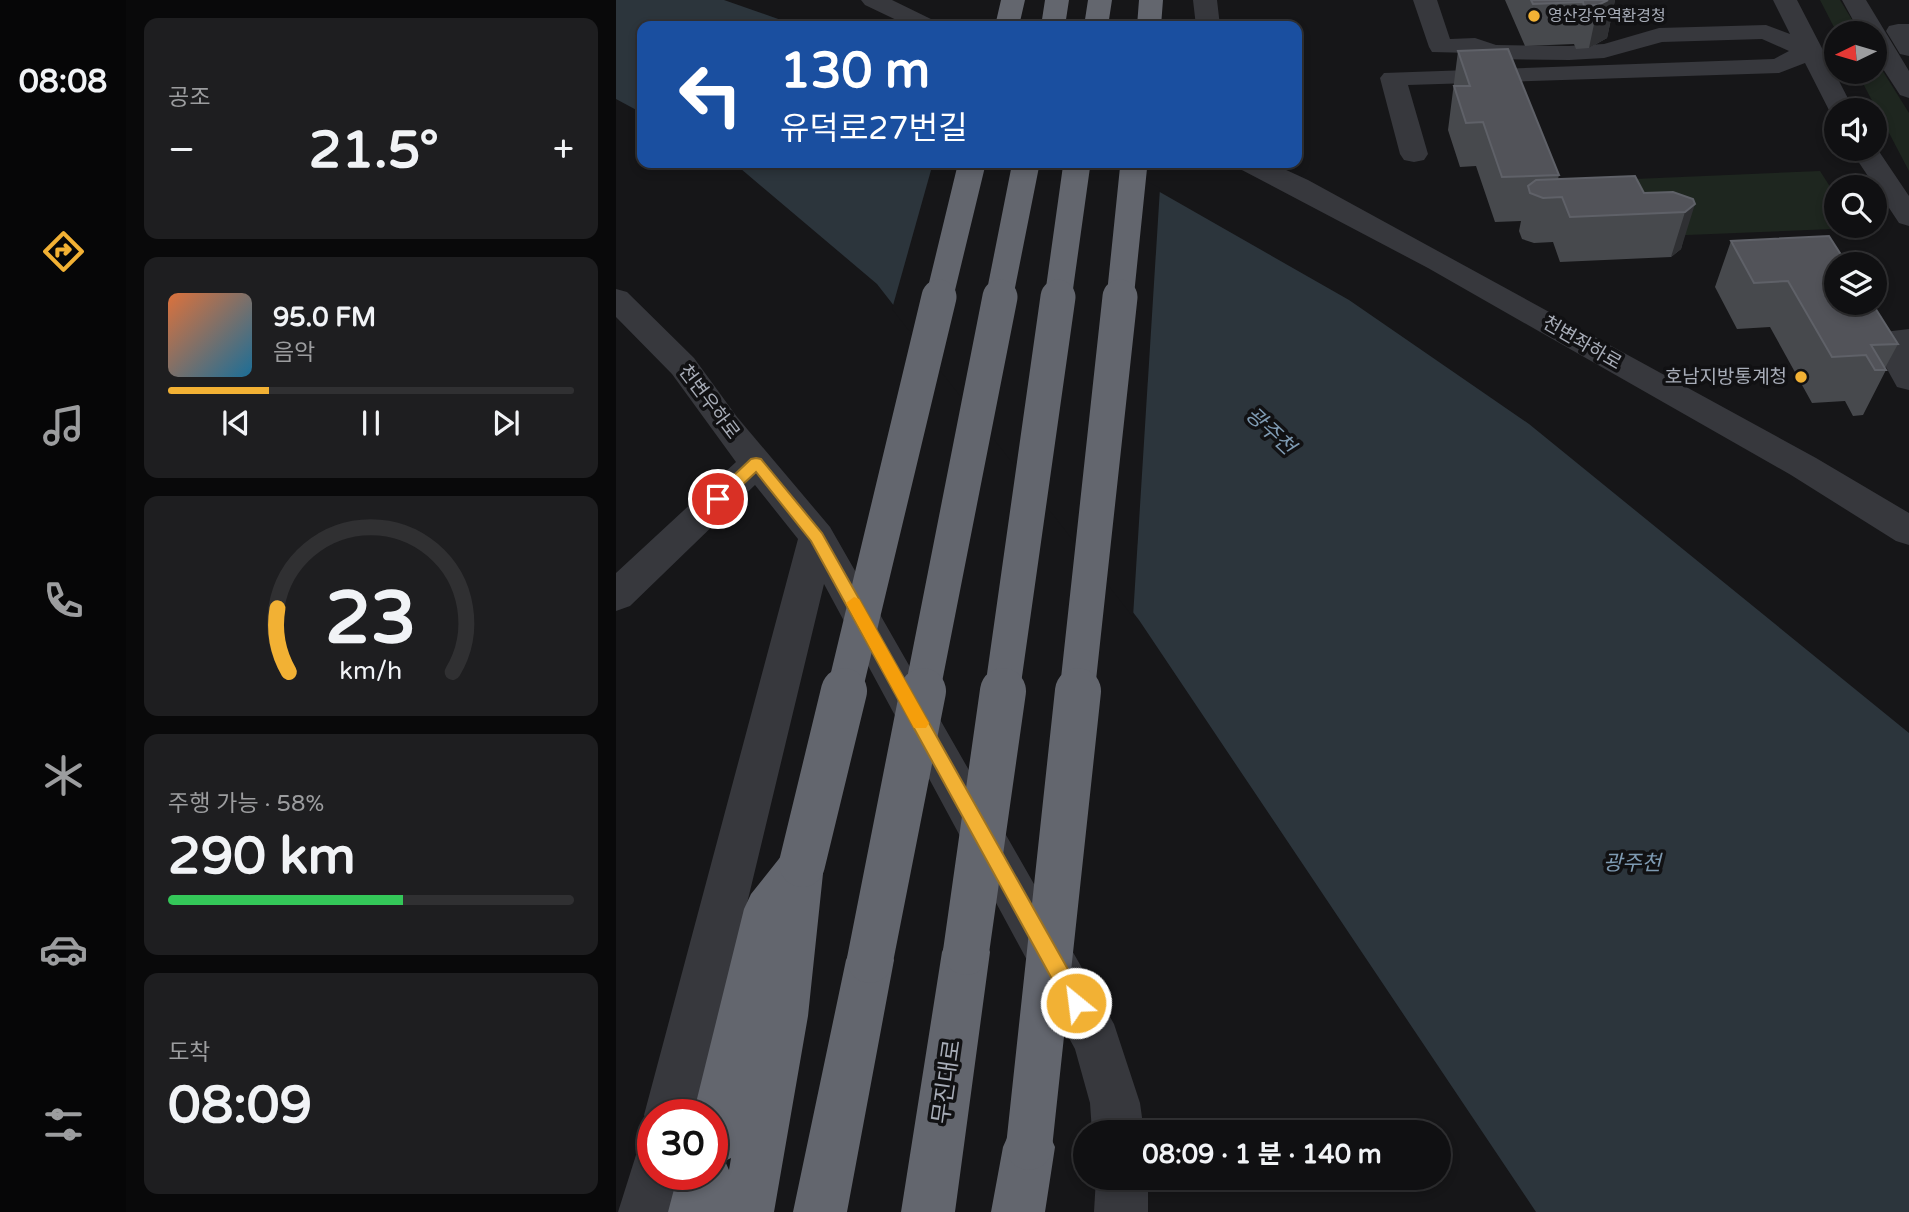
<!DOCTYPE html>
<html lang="ko">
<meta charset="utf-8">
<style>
body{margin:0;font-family:"Varela Round","Noto Sans KR",sans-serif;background:#1e1e20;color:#f1f3f6;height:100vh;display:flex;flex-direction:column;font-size:26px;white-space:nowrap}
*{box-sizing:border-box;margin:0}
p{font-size:23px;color:#9c9d9f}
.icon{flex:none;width:38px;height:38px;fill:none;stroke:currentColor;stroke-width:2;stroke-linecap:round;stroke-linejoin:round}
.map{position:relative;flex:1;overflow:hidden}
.details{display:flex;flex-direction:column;gap:18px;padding:18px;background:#09090a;width:490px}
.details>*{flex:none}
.guide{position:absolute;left:21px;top:21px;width:665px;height:147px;border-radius:14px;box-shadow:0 4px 10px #0003,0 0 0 2px #303032;background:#1a4fa0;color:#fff;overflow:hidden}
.needle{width:46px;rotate:265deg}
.tools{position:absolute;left:1208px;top:21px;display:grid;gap:14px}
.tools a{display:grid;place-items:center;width:63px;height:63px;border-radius:50%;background:#101012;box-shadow:0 4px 10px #0003,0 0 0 2px #303032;font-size:35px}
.speed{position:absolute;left:21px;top:1099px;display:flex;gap:14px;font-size:35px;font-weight:700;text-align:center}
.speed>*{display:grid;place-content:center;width:91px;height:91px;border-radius:50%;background:#101012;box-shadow:0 4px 10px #0003,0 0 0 2px #303032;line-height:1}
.speed .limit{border:10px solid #d22;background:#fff;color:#111}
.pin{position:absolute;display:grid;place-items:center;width:60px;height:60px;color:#fff;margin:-30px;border:4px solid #fff;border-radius:50%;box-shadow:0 2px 7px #0007}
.me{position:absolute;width:77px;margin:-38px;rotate:331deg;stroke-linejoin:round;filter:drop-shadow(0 0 5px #0008)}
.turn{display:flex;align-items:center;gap:24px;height:147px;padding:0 28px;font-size:32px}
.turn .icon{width:91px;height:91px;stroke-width:2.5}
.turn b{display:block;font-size:49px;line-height:60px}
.big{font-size:52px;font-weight:700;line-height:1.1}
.details .tile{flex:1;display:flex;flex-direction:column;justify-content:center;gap:10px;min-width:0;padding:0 24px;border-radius:14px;background:#1e1e20}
.details .dial{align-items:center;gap:0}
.dial svg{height:182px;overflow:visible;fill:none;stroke:#303032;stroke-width:7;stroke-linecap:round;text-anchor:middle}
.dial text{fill:#f1f3f6;stroke:none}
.song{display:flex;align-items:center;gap:21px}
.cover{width:84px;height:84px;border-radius:10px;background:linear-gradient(135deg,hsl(20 70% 55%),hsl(200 70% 35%))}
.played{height:7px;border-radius:4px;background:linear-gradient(90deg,#f2b134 25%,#303032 25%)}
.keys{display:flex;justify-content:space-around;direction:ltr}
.heat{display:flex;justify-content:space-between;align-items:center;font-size:38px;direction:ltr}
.charge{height:10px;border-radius:5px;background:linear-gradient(90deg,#34c759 58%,#303032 0)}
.trip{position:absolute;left:457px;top:1120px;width:378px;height:70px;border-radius:35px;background:#101012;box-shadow:0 4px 10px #0003,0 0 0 2px #303032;font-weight:700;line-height:70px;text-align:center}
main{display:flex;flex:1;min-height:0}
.tabs{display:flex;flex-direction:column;width:126px;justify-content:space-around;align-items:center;background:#060607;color:#9c9d9f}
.tabs .icon{width:49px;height:49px}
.tabs .on{color:#f2b134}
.tabs b{font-size:32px;color:#f1f3f6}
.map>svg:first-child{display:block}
.green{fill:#1e261f}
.water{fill:#2c353c}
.pier{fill:#161618}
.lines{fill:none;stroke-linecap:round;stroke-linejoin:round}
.minor{fill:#37383d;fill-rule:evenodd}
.highway{fill:#63666e;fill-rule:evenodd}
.highway-bridge-far2{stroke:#63666e;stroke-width:27}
.highway-bridge-far1{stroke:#63666e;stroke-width:35}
.highway-bridge{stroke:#63666e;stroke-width:46}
.wall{fill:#47494d}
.shaded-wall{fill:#2f3033}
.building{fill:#525359;stroke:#5f6168;stroke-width:2}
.route{fill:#f2b134;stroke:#9d7322;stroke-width:2}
.slow{fill:#f59e0b}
.poi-dot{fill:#f2b134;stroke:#111113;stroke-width:2.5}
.labels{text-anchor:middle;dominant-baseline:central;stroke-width:7;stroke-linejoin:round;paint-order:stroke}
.far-poi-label{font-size:16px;fill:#a8adb8;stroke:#111113;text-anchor:start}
.street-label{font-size:19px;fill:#a8adb8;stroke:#111113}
.poi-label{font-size:19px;fill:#a8adb8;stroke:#111113;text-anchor:end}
.water-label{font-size:21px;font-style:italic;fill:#7f9bb3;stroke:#111113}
.near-street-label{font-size:23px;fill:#a8adb8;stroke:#111113}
</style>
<main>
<nav class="tabs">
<b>08:08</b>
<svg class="icon on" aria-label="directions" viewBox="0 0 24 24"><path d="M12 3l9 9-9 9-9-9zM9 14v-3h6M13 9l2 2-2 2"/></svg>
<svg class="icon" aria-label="music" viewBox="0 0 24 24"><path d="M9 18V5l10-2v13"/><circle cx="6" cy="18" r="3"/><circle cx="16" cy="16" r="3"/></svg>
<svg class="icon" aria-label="phone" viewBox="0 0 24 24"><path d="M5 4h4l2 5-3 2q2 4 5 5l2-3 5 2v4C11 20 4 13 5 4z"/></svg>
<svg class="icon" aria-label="climate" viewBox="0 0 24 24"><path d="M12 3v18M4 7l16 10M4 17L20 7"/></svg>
<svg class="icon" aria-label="car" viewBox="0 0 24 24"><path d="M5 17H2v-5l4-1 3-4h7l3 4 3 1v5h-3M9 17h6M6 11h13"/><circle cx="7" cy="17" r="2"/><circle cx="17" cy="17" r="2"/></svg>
<svg class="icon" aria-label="filters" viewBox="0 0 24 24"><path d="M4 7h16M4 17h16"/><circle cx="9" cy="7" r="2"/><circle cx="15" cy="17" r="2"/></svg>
</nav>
<section class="details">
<div class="tile"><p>공조</p>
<div class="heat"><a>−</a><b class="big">21.5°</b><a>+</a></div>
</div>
<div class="tile">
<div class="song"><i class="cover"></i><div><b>95.0 FM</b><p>음악</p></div></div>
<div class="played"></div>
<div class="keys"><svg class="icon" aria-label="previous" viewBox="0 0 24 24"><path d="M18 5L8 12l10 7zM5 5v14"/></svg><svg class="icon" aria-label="pause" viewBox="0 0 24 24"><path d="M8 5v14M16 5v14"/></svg><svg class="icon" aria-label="next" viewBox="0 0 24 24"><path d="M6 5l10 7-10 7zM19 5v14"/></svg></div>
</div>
<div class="tile dial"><svg viewBox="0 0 100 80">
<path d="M14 69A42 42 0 1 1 86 69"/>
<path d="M14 69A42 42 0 0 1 9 41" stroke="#f2b134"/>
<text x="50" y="56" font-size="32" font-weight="700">23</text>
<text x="50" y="72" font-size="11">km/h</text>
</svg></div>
<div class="tile"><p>주행 가능 · 58%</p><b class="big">290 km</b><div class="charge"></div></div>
<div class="tile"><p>도착</p><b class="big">08:09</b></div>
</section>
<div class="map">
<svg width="1293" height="1212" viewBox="0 0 1293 1212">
<rect width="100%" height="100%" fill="#161618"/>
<path class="green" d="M1204,0H1224L1244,33H1221Z
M1258,57L1293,113V171L1241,72H1258Z
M1204,171L1220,196V226L1240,228L1046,236L1019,179Z"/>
<path class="water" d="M0,0H108L182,26H26V113L0,99Z
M118,163H486L535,187L733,300L913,424L1293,733V1212H920L523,620L261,284Z"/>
<path class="pier" d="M317,163H494L544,188L517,617L276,309Z"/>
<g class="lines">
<path class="minor" d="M245,0H276L319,21L323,26H293L249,5Z
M577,0H601L604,26H580Z
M797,0H821L834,39L859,38L880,45L953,46L988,44L1043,28L1150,25L1174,34L1157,0H1181L1238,110H1220V117L1216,116L1189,63L1163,73L792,85L812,154L808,160L798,162L788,160L784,154L764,78L768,73L1158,59L1173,51L1146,39L1046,42L988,58L953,60L876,59L856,53L816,52L813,47Z
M1226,0H1250L1293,71V98L1284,95L1258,55V33H1244Z
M1282,24H1293V56L1284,54L1270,31L1273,26Z
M1258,144L1293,196V226L1283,223L1234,149H1258Z
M620,163H655L692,180L1200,458L1293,513V545L1280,541L1175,475L812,268L624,169Z
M0,289L11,292L78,358L121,417L214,527L498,1024L524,1103L528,1132H476L474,1103L459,1049L208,584L80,1115H37L36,1133L28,1115L182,539L139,485L14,606L0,611V573L120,462L56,374L0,317Z
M1293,329V390L1281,387L1255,340L1260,333Z
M37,1149V1174H65L56,1212H2L20,1155Z
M480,1178H532V1212H478Z"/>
<path class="highway" d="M385,0H409L403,26H379Z
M429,0H453L449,26H425Z
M472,0H496L492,26H468Z
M523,0H547L545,26H521Z
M186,844L202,850L208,864L192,1016L158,1212H52L62,1174H96V1115H77L128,909L135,894L170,850ZM115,1158L113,1170L109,1161Z
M350,930L367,936L374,952L339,1212H285L326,952L333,936Z
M254,937L271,944L278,960L231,1212H177L230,960L237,944Z
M413,1121L431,1129L439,1147L429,1212H375L387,1147L395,1129Z"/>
<path class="highway-bridge-far2" d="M323,299L356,163
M383,299L410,163
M442,299L461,163
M504,299L518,163"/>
<path class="highway-bridge-far1" d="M228,693L323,297
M306,693L384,297
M386,693L442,297
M461,693L504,297"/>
<path class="highway-bridge" d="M186,864L228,691
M350,952L387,691
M254,960L307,691
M413,1147L462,691"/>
</g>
<path class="wall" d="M889,0H999L991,38L973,48L960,49L958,44L909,46Z
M842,51L943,175L942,179L1028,193L1077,199L1065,249L1055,257L944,262L937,242L918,243L906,239L903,231L905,221L879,222L860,166L844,167L832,130Z
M1115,241L1282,344L1269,368L1270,370L1247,415L1237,416L1229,401L1196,403L1154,327L1121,329L1099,287Z"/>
<path class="shaded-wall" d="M992,0H999L991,38L973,48L982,5Z
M1079,204L1065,249L1055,257L1069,212Z"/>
<path class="building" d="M915,0H992L982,5L968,6L967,2L917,4Z
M892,49L943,175L886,177L867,122L850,123L838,86H854L842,51Z
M1019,176L1028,193L1057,192L1077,199L1079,204L1069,212L954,217L946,197L927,198L914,193L912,186L920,180Z
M1213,236L1231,264H1220V303H1256L1282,344L1255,345L1270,370H1259L1250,355L1216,357L1172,281L1138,283L1115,241Z"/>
<path class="route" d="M140,458L145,459L206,533L467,996L470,1003L467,1010L460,1013L453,1010L195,541L140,472L107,503H97L95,499L97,495L135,459Z"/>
<path class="slow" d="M238,597L243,599L310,718L313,723L310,728H298L230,603Z"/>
<g class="poi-dot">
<circle cx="918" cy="16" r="7"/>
<circle cx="1185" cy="377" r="7"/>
</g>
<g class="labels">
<g class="far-poi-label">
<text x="932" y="16">영산강유역환경청</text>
</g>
<g class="street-label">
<text transform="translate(966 343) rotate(30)">천변좌하로</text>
<text transform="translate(93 402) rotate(53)">천변우하로</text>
</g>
<g class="poi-label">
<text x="1171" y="377">호남지방통계청</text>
</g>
<g class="water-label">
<text transform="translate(654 431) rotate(43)">광주천</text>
<text x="1016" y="863">광주천</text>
</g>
<g class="near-street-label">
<text transform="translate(331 1082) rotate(-82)">무진대로</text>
</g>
</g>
</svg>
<div class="tools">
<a><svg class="needle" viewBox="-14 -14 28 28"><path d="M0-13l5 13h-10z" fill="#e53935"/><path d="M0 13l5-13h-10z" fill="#9c9d9f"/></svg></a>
<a><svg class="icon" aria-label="sound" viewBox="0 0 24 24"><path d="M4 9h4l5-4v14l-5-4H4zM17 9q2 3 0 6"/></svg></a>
<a><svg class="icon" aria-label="search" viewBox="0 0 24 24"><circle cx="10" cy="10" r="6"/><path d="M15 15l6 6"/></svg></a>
<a><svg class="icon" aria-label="layers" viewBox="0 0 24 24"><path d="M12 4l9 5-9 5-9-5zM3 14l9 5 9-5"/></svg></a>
</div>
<div class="speed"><div class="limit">30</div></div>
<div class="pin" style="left:102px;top:499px;background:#d93025"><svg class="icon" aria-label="arrive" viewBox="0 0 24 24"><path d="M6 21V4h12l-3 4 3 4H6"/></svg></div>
<svg class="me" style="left:460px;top:1003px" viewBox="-20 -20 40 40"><circle r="17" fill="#f2b134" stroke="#fff" stroke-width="3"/><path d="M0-11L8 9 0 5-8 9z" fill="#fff"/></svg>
<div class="trip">08:09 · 1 분 · 140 m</div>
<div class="guide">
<div class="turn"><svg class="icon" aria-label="left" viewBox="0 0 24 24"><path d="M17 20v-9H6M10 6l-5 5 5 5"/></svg><div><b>130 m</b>유덕로27번길</div></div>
</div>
</div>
</main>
